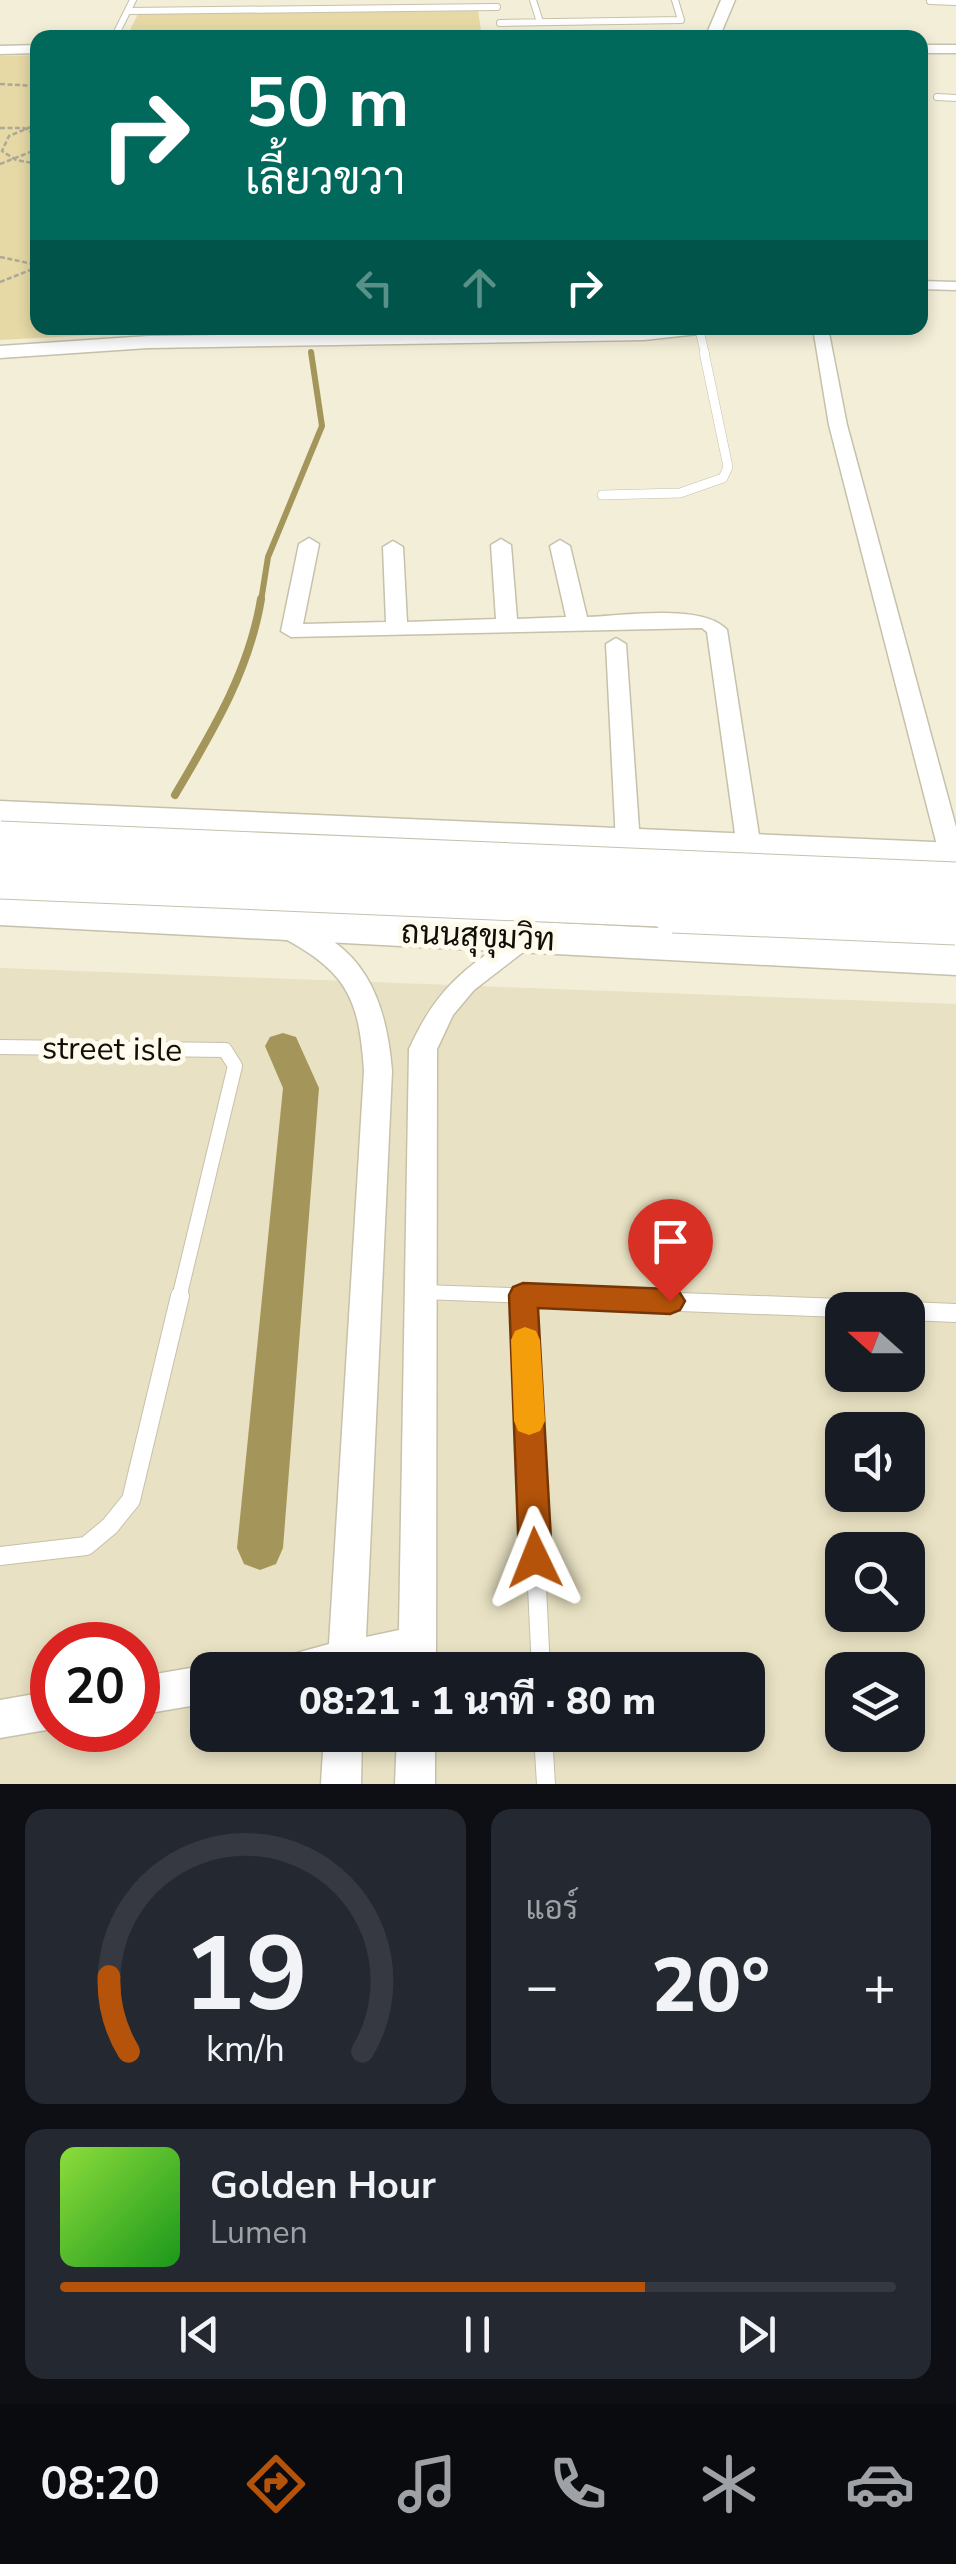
<!DOCTYPE html>
<html lang="th">
<meta charset="utf-8">
<style>
body{margin:0;font-family:"Nunito Sans",Sarabun,sans-serif;background:#242831;color:#f1f3f6;height:100vh;display:flex;flex-direction:column;font-size:38px;white-space:nowrap}
*{box-sizing:border-box;margin:0}
p{font-size:32px;color:#9ea1a6}
.icon{flex:none;width:55px;height:55px;fill:none;stroke:currentColor;stroke-width:2;stroke-linecap:round;stroke-linejoin:round}
.map{position:relative;height:1784px;overflow:hidden}
.details{display:flex;flex-direction:column;gap:25px;padding:25px;background:#0d0f14;flex:1}
.details>*{flex:none}
.banner{position:absolute;left:30px;top:30px;width:898px;height:305px;border-radius:20px;box-shadow:0 5px 15px #0003;background:#00695c;color:#fff;overflow:hidden}
.needle{width:65px;rotate:291deg}
.buttons{position:absolute;left:825px;top:1292px;display:grid;gap:20px}
.buttons a{display:grid;place-items:center;width:100px;height:100px;border-radius:20px;background:#171b24;box-shadow:0 5px 15px #0003;font-size:50px}
.speed{position:absolute;left:30px;top:1622px;display:flex;gap:20px;font-size:50px;font-weight:700;text-align:center}
.speed>*{display:grid;place-content:center;width:130px;height:130px;border-radius:50%;background:#171b24;box-shadow:0 5px 15px #0003;line-height:1}
.speed .limit{border:15px solid #d22;background:#fff;color:#111}
.pin{position:absolute;display:grid;place-items:center;width:85px;height:85px;color:#fff;margin:-102px -42px;border-radius:50% 50% 50% 0;rotate:-45deg;box-shadow:0 0 10px #0007}
.pin .icon{rotate:45deg}
.me{position:absolute;width:110px;margin:-55px;rotate:358deg;stroke-linejoin:round;filter:drop-shadow(0 0 8px #0008)}
.turn{display:flex;align-items:center;gap:35px;height:210px;padding:0 50px;font-size:45px}
.turn .icon{width:130px;height:130px;stroke-width:2.5}
.turn b{display:block;font-size:70px;line-height:85px}
.lanes{display:flex;align-items:center;height:95px;padding:0 50px;background:#0003;justify-content:center;gap:50px;direction:ltr}
.lanes .off{opacity:.35}
.big{font-size:75px;font-weight:800;line-height:1.1}
.details .widget{flex:1;display:flex;flex-direction:column;justify-content:center;gap:15px;min-width:0;padding:0 35px;border-radius:20px;background:#242831}
.details .dial{align-items:center;gap:0}
.dial svg{height:260px;overflow:visible;fill:none;stroke:#363941;stroke-width:7;stroke-linecap:round;text-anchor:middle}
.dial text{fill:#f1f3f6;stroke:none}
.song{display:flex;align-items:center;gap:30px}
.cover{width:120px;height:120px;border-radius:15px;background:linear-gradient(135deg,hsl(90 70% 55%),hsl(120 70% 35%))}
.played{height:10px;border-radius:5px;background:linear-gradient(90deg,#b45309 70%,#363941 70%)}
.keys{display:flex;justify-content:space-around;direction:ltr}
.heat{display:flex;justify-content:space-between;align-items:center;font-size:55px;direction:ltr}
.details .tiles{flex:1;display:grid;gap:25px;grid-template-columns:1fr 1fr}
.widget:last-child{grid-column:span 2}
.trip{position:absolute;left:190px;top:1652px;width:575px;height:100px;border-radius:20px;background:#171b24;box-shadow:0 5px 15px #0003;font-weight:800;line-height:100px;text-align:center}
.dock{display:flex;height:160px;justify-content:space-around;align-items:center;background:#090b0e;color:#9ea1a6}
.dock .icon{width:70px;height:70px}
.dock .selected{color:#b45309}
.dock b{font-size:45px;color:#f1f3f6}
.map>svg:first-child{display:block}
.built{fill:#e8e1c3;fill-rule:evenodd}
.green{fill:#e6d9a6}
.lines{fill:none;stroke-linecap:round;stroke-linejoin:round}
.stream-far1{stroke:#a4965b;stroke-width:6}
.stream{stroke:#a4965b;stroke-width:8}
.canal{fill:#a4965b;fill-rule:evenodd}
.service-far4-casing{stroke:#c6c1ab;stroke-width:8}
.service-far3-casing{stroke:#c6c1ab;stroke-width:9}
.service-far2-casing{stroke:#c6c1ab;stroke-width:10}
.service-far1-casing{stroke:#c6c1ab;stroke-width:16}
.service-casing{stroke:#c6c1ab;stroke-width:20}
.minor-casing{stroke:#c6c1ab;stroke-width:3}
.tertiary-casing{stroke:#c6c1ab;stroke-width:3}
.trunk-casing{stroke:#c6c1ab;stroke-width:3}
.path{stroke:#ada997;stroke-width:2.5;stroke-dasharray:5 2.5;stroke-linecap:butt}
.service-far4{stroke:#fff;stroke-width:6}
.service-far3{stroke:#fff;stroke-width:8}
.service-far2{stroke:#fff;stroke-width:9}
.service-far1{stroke:#fff;stroke-width:14}
.service{stroke:#fff;stroke-width:18}
.minor{fill:#fff;fill-rule:evenodd}
.tertiary{fill:#fff;fill-rule:evenodd}
.trunk{fill:#fff;fill-rule:evenodd}
.trunk-bridge-far1-casing{stroke:#c6c1ab;stroke-width:41;stroke-linecap:butt}
.trunk-bridge-casing{stroke:#c6c1ab;stroke-width:51;stroke-linecap:butt}
.trunk-bridge-far1{stroke:#fff;stroke-width:39}
.trunk-bridge{stroke:#fff;stroke-width:49}
.route{fill:#b45309;stroke:#753606;stroke-width:2.5}
.slow{fill:#f59e0b}
.labels{text-anchor:middle;dominant-baseline:central;stroke-width:10;stroke-linejoin:round;paint-order:stroke}
.street-label{font-size:32px;fill:#100e07;stroke:#fefbed}
</style>
<div class="map">
<svg width="956" height="1784" viewBox="0 0 956 1784">
<rect width="100%" height="100%" fill="#f3eed7"/>
<path class="built" d="M0,968L956,1004V1784H0ZM842,1310H908V1375H842ZM842,1430H908V1495H842ZM842,1550H908V1615H842ZM52,1645H138V1730H52ZM208,1670H748V1735H208ZM842,1670H908V1735H842Z"/>
<path class="green" d="M478,11L482,37L126,38L138,14Z
M37,55L38,328H222L0,340V56Z"/>
<g class="lines">
<path class="stream-far1" d="M261,601L268,557L322,426L311,352"/>
<path class="stream" d="M175,795C212,732 249,672 261,599"/>
<path class="canal" d="M283,1033L296,1037L319,1088L283,1548L276,1564L260,1570L244,1564L237,1548L283,1088L265,1046L270,1037Z"/>
<g class="service-far4-casing">
<path id="service-far4" d="M533,0L540,22
M930,1L956,2
M128,11L497,7
M500,23L681,20L675,0
M114,38L133,0
M937,97L956,98"/>
</g>
<g class="service-far3-casing">
<path id="service-far3" d="M699,328L705,354"/>
</g>
<g class="service-far2-casing">
<path id="service-far2" d="M602,495L680,493L723,478L728,467L704,352"/>
</g>
<g class="service-far1-casing">
<path id="service-far1" d="M0,1047L225,1050L235,1066L179,1298
M423,1292L590,1298"/>
</g>
<g class="service-casing">
<path id="service" d="M523,1296L541,1670
M525,1296L891,1310
M908,1311L956,1313
M0,1556L86,1546L110,1526L131,1500L180,1296
M543,1735L546,1784"/>
</g>
<g class="minor-casing">
<path id="minor" d="M920,281L956,282V290L920,289Z
M813,328H828L847,425L956,827V864L952,865L940,857L829,425Z
M309,538L319,544L303,624L386,622L383,547L393,541L403,547L407,622L496,619L491,545L501,539L511,545L517,619L566,617L550,546L560,540L570,546L587,617C622,616 704,603 727,630L761,848L758,854L749,856L737,848L707,632L702,628L291,637L281,631L299,544Z
M616,638L626,644L640,843L628,851L616,843L606,644Z
M285,919C363,941 386,997 392,1071L366,1637L399,1630L409,1049C436,989 464,968 518,933H536L540,939L474,990L453,1015L437,1049L436,1670H276L282,1657L329,1644L364,1071C359,994 345,970 276,934L272,928Z
M208,1665L220,1670H208V1703L138,1715V1677Z
M52,1691V1729L0,1738V1700Z
M324,1735H362L361,1784H321Z
M397,1735H435V1784H395Z"/>
</g>
<g class="tertiary-casing">
<path id="tertiary" d="M721,0H735L719,38H705Z
M38,45V53L0,54V46Z
M920,45H956V53H920Z
M708,328L698,334L644,340L148,348L0,358V346L148,336Z"/>
</g>
<g class="trunk-casing">
<path id="trunk" d="M0,801L956,843V871L0,827Z
M0,895L956,943V975L0,925Z"/>
</g>
<path class="path" d="M0,84L38,86
M38,124L9,136L2,151L16,160L38,164
M0,128H24L38,136
M0,164L38,149
M0,257L38,265
M0,282L38,267"/>
<use href="#service-far4" class="service-far4"/>
<use href="#service-far3" class="service-far3"/>
<use href="#service-far2" class="service-far2"/>
<use href="#service-far1" class="service-far1"/>
<use href="#service" class="service"/>
<use href="#minor" class="minor"/>
<use href="#tertiary" class="tertiary"/>
<use href="#trunk" class="trunk"/>
<g class="trunk-bridge-far1-casing">
<path id="trunk-bridge-far1" d="M0,841L956,882
M0,879L731,910"/>
</g>
<g class="trunk-bridge-casing">
<path id="trunk-bridge" d="M673,908L956,920"/>
</g>
<use href="#trunk-bridge-far1" class="trunk-bridge-far1"/>
<use href="#trunk-bridge" class="trunk-bridge"/>
</g>
<path class="route" d="M523,1283L670,1289L680,1293L685,1301L680,1310L670,1314L538,1308L552,1558L547,1569L535,1573L524,1569L519,1558L509,1295L513,1287Z"/>
<path class="slow" d="M525,1327L536,1331L540,1340L545,1421L540,1431L529,1435L518,1431L514,1421L511,1340L515,1331Z"/>
<g class="labels">
<g class="street-label">
<text transform="translate(478 936) rotate(3)">ถนนสุขุมวิท</text>
<text transform="translate(112 1049) rotate(1)">street isle</text>
</g>
</g>
</svg>
<div class="buttons">
<a><svg class="needle" viewBox="-14 -14 28 28"><path d="M0-13l5 13h-10z" fill="#e53935"/><path d="M0 13l5-13h-10z" fill="#9ea1a6"/></svg></a>
<a><svg class="icon" aria-label="sound" viewBox="0 0 24 24"><path d="M4 9h4l5-4v14l-5-4H4zM17 9q2 3 0 6"/></svg></a>
<a><svg class="icon" aria-label="search" viewBox="0 0 24 24"><circle cx="10" cy="10" r="6"/><path d="M15 15l6 6"/></svg></a>
<a><svg class="icon" aria-label="layers" viewBox="0 0 24 24"><path d="M12 4l9 5-9 5-9-5zM3 14l9 5 9-5"/></svg></a>
</div>
<div class="speed"><div class="limit">20</div></div>
<div class="pin" style="left:670px;top:1301px;background:#d93025"><svg class="icon" aria-label="arrive" viewBox="0 0 24 24"><path d="M6 21V4h12l-3 4 3 4H6"/></svg></div>
<svg class="me" style="left:535px;top:1558px" viewBox="-20 -20 40 40"><path d="M0-17L14 15 0 8-14 15z" fill="#b45309" stroke="#fff" stroke-width="4"/></svg>
<div class="trip">08:21 · 1 นาที · 80 m</div>
<div class="banner">
<div class="turn"><svg class="icon" aria-label="right" viewBox="0 0 24 24"><path d="M7 20v-9h11M14 6l5 5-5 5"/></svg><div><b>50 m</b>เลี้ยวขวา</div></div>
<div class="lanes"><svg class="icon off" aria-label="left" viewBox="0 0 24 24"><path d="M17 20v-9H6M10 6l-5 5 5 5"/></svg><svg class="icon off" aria-label="ahead" viewBox="0 0 24 24"><path d="M12 20V5M6 11l6-6 6 6"/></svg><svg class="icon" aria-label="right" viewBox="0 0 24 24"><path d="M7 20v-9h11M14 6l5 5-5 5"/></svg></div>
</div>
</div>
<section class="details">
<div class="tiles">
<div class="widget dial"><svg viewBox="0 0 100 80">
<path d="M14 69A42 42 0 1 1 86 69"/>
<path d="M14 69A42 42 0 0 1 8 46" stroke="#b45309"/>
<text x="50" y="56" font-size="32" font-weight="700">19</text>
<text x="50" y="72" font-size="11">km/h</text>
</svg></div>
<div class="widget"><p>แอร์</p>
<div class="heat"><a>−</a><b class="big">20°</b><a>+</a></div>
</div>
<div class="widget">
<div class="song"><i class="cover"></i><div><b>Golden Hour</b><p>Lumen</p></div></div>
<div class="played"></div>
<div class="keys"><svg class="icon" aria-label="previous" viewBox="0 0 24 24"><path d="M18 5L8 12l10 7zM5 5v14"/></svg><svg class="icon" aria-label="pause" viewBox="0 0 24 24"><path d="M8 5v14M16 5v14"/></svg><svg class="icon" aria-label="next" viewBox="0 0 24 24"><path d="M6 5l10 7-10 7zM19 5v14"/></svg></div>
</div>
</div>
</section>
<nav class="dock">
<b>08:20</b>
<svg class="icon selected" aria-label="directions" viewBox="0 0 24 24"><path d="M12 3l9 9-9 9-9-9zM9 14v-3h6M13 9l2 2-2 2"/></svg>
<svg class="icon" aria-label="music" viewBox="0 0 24 24"><path d="M9 18V5l10-2v13"/><circle cx="6" cy="18" r="3"/><circle cx="16" cy="16" r="3"/></svg>
<svg class="icon" aria-label="phone" viewBox="0 0 24 24"><path d="M5 4h4l2 5-3 2q2 4 5 5l2-3 5 2v4C11 20 4 13 5 4z"/></svg>
<svg class="icon" aria-label="climate" viewBox="0 0 24 24"><path d="M12 3v18M4 7l16 10M4 17L20 7"/></svg>
<svg class="icon" aria-label="car" viewBox="0 0 24 24"><path d="M5 17H2v-5l4-1 3-4h7l3 4 3 1v5h-3M9 17h6M6 11h13"/><circle cx="7" cy="17" r="2"/><circle cx="17" cy="17" r="2"/></svg>
</nav>
